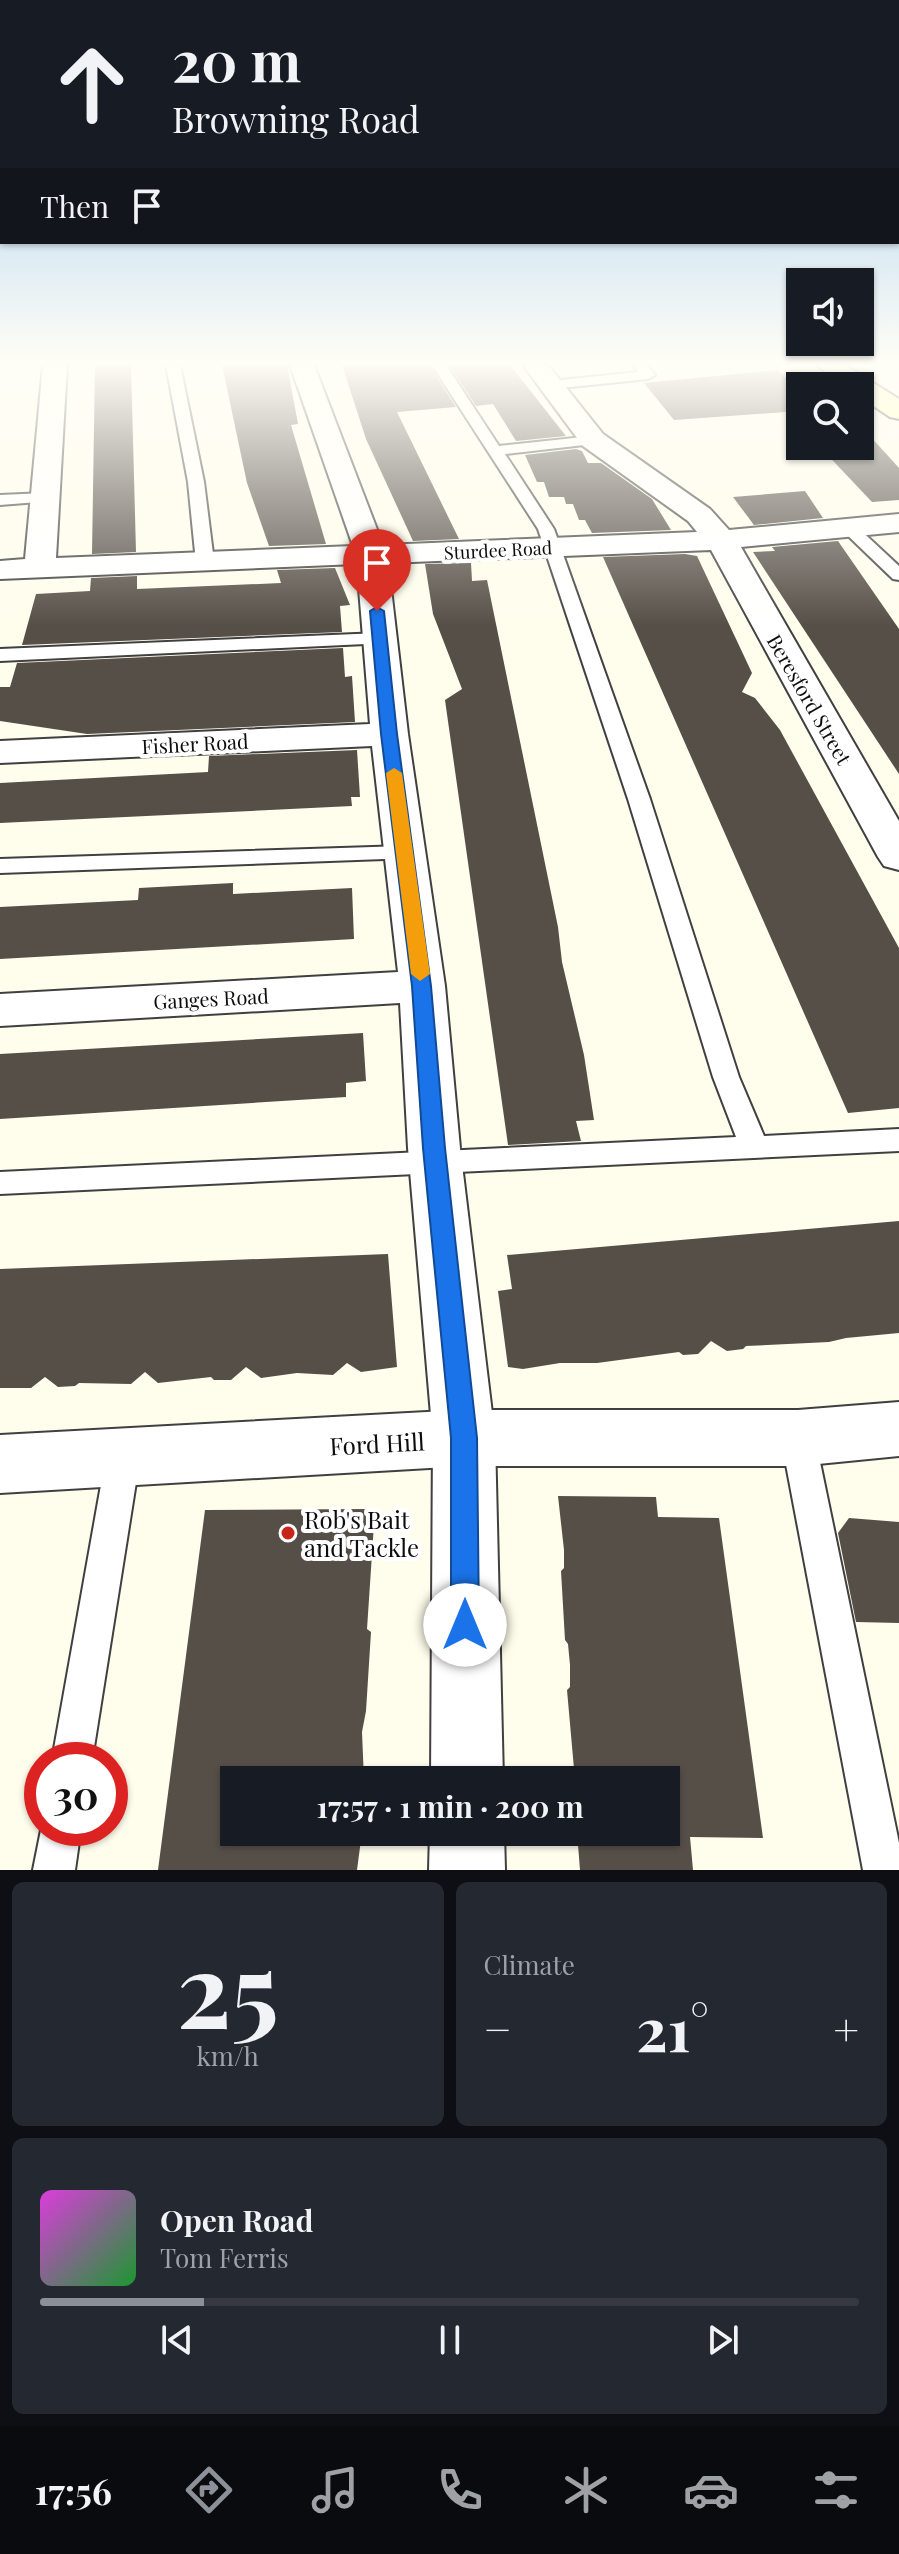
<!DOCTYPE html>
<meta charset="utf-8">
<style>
body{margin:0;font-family:"Playfair Display",serif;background:#242831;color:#f1f3f6;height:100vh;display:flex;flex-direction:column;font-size:30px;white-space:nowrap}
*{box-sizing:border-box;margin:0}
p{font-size:26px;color:#9ea1a6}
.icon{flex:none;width:44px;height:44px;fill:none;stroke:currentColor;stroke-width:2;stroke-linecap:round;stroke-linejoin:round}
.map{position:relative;height:1870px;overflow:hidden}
.panel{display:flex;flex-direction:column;gap:12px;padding:12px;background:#0d0f14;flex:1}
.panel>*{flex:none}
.banner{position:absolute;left:0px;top:0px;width:900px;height:244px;box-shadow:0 2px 6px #0004;background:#171b24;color:#f1f3f6;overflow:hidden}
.tools{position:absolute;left:786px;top:268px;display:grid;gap:16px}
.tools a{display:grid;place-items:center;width:88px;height:88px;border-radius:0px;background:#171b24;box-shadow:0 2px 6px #0004;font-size:40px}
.speed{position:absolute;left:24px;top:1742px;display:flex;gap:16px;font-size:40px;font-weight:700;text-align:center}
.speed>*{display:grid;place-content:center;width:104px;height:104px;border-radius:50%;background:#171b24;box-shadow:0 2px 6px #0004;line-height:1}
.speed .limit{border:12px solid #d22;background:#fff;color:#111}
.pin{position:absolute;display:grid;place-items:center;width:68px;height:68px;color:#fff;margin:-82px -34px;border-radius:50% 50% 50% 0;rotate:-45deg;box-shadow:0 0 8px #0007}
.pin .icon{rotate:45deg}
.me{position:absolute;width:88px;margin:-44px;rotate:0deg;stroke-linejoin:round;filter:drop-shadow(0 0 6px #0008)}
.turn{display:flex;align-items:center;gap:28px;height:168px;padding:0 40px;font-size:36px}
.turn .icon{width:104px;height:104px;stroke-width:2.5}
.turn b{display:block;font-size:56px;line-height:68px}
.then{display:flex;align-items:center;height:76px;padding:0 40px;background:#0003;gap:16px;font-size:30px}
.big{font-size:60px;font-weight:700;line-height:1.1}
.panel .card{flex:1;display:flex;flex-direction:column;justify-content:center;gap:12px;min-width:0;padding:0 28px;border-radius:12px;background:#242831}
.panel .dial{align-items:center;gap:0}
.dial b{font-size:104px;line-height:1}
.song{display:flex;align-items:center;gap:24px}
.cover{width:96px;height:96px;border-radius:12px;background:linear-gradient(135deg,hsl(300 70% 55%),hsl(130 70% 35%))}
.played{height:8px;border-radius:4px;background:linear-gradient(90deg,#8c9099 20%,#363941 20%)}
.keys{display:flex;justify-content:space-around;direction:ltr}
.heat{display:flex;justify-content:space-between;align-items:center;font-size:44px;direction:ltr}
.panel .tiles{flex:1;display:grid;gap:12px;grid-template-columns:1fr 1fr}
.card:last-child{grid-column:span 2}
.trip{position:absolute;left:220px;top:1766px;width:460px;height:80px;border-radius:0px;background:#171b24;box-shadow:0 2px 6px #0004;font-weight:700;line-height:80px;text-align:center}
.menu{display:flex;height:128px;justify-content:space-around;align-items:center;background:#090b0e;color:#9ea1a6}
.menu .icon{width:56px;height:56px}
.menu .on{color:#8c9099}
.menu b{font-size:36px;color:#f1f3f6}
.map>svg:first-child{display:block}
.building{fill:#564f48}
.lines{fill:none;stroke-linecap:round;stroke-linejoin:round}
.service-casing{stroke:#404040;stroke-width:4}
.minor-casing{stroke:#404040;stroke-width:4}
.tertiary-casing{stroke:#404040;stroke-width:4}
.secondary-casing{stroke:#2f2f2f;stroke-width:4}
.service{fill:#fff;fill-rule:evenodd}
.minor{fill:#fff;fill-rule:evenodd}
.tertiary{fill:#fff;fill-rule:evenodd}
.secondary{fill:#ffffa7;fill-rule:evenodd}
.route{fill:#1a73e8;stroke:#114b97;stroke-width:2}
.slow{fill:#f59e0b}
.poi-dot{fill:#c7241a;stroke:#fff;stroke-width:3}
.labels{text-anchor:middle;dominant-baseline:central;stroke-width:8;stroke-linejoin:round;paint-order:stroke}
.far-street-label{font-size:18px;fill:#0d0d0d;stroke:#fff}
.street-label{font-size:20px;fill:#0d0d0d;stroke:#fff}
.near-street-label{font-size:24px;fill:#0d0d0d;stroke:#fff}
.near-poi-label{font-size:24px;fill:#0d0d0d;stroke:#fff;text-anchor:start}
</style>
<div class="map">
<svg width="899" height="1870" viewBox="0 0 899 1870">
<rect width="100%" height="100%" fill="#fffdec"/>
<path class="building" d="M95,365H131L136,552L92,554Z
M222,365H287L298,424L291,425L326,544L269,546L247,483Z
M342,365H429L456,407L397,412L459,539L413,541L366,439Z
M449,365H510L566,436L516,441L493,404L476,406Z
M778,370L792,385L800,387V426L786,412L674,420L644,383Z
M860,425L899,468V500L872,502L819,446H860Z
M576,449L582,451L588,463H601L652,499L671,530L592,533L585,520H579L573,504H566L564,497H549L544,482H537L525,455Z
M805,491L823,518L754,525L733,497Z
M838,541L899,629V774L753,552L775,551L772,547Z
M685,554L697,556L752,673L742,692L755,698L780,730L899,948V1108L848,1113L603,557Z
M471,563L472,581L487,580L558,927L562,962L584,1055L594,1120L576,1121L581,1141L508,1145L445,700L462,689L433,614L425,564Z
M335,568L350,605L340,606L342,632L22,645L36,594L90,591L91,578L137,576V589L281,583L277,570Z
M343,648L345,677L352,676L355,722L87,734L0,721V687H10L17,663Z
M357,750L360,797H351L352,806L0,823V783L208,772L209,756Z
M233,883V894L352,888L354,939L0,959V907L138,900L139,888Z
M363,1033L366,1081L346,1083V1097L0,1119V1054Z
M899,1221V1333L846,1338L829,1342L746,1346L743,1349L727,1351L711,1341L698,1354L683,1355L679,1352L597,1363H560L523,1369L508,1367L498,1291L512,1289L507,1255Z
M388,1254L397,1367L361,1372L347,1363L333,1375L297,1373L261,1378L246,1367L231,1380H214L211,1377L158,1383L145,1372L131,1384L79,1383L75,1386L58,1387L45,1377L31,1388H0V1269Z
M558,1496L656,1497L658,1517L719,1518L763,1838L690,1837L693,1870H580L577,1832H666V1780H575L567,1690L570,1687V1665L568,1644L565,1640L561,1571L564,1568V1550Z
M371,1509V1521L374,1524L367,1629L371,1632L366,1711L362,1732L364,1780H234V1832H362L357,1870H158L205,1510Z
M849,1518L899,1522V1623L856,1622L838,1533Z"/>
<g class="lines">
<g class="service-casing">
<path id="service" d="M166,365H180L204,482L214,562L205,567L196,562L188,482Z
M432,365H446L499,446L593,436L600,440L593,444L505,454L554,529L650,799L739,1077L764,1136L899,1129V1151L0,1194V1172L736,1137L713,1077L628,799L538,529Z
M633,365H647L655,375L648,379L551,389L544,385L551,381L638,372Z
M45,493L53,498L51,501L0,505V495Z
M849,523L855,525L899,566V580L893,579L843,531L841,528Z
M380,633L387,635L389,639L387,643L0,661V649Z
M404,846L412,848L415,853L412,858L0,873V859Z
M798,1423L810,1427L815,1438L899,1843V1870H863L781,1438L786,1427Z
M123,1442L135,1446L140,1457L92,1760H52L106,1457L111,1446Z
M42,1825V1828H81L75,1870H33Z"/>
</g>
<g class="minor-casing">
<path id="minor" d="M43,365H67L56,558L353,546L290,365H314L383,545L697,532L688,521L583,446L523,365H548L603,434L710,509L729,530L899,514V532L741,547L899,821V870L884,866L878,857L711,550L388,563L408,734L445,986L460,1148L495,1438L503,1780H431L433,1438L408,1148L400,1003L0,1026V994L398,972L372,746L0,763V741L370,724L357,564L0,579V561L25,559Z
M430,1832H504L505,1870H429Z"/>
</g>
<g class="tertiary-casing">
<path id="tertiary" d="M899,1402V1456L798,1466H464L0,1493V1435L464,1410H798Z"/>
</g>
<g class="secondary-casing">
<path id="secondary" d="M817,365H845L899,399V419L890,417L860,397V386H844Z"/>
</g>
<use href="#service" class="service"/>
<use href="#minor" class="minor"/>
<use href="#tertiary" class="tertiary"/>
<use href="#secondary" class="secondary"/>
</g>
<linearGradient id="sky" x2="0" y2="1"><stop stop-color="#90c1f0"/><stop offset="0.58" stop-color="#fffef6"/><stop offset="1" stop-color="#fffef6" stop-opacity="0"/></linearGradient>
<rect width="899" height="626" fill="url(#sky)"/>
<path class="route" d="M377,607L384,611L397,734L431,986L445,1148L477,1438L479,1625L475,1635L465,1639L456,1635L451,1625V1438L423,1148L412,986L381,734L370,611Z"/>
<path class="slow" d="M394,768L402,773L430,974L420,981L411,974L386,773Z"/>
<circle class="poi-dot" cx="288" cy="1533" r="8"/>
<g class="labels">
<g class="far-street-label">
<text transform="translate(498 550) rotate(-3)">Sturdee Road</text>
</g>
<g class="street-label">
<text transform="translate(810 699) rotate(60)">Beresford Street</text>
<text transform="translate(195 743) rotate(-3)">Fisher Road</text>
<text transform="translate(211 998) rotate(-3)">Ganges Road</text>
</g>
<g class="near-street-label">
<text transform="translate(377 1443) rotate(-3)">Ford Hill</text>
</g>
<g class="near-poi-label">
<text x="304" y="1519">Rob's Bait<tspan x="304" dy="28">and Tackle</tspan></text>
</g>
</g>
</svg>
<div class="tools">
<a><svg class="icon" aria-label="sound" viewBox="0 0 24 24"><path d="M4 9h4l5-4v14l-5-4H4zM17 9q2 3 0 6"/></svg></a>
<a><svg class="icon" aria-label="search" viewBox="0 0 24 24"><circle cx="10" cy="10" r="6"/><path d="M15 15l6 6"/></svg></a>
</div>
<div class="speed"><div class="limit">30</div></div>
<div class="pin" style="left:377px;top:611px;background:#d93025"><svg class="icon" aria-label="arrive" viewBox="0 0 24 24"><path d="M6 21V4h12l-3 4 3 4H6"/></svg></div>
<svg class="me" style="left:465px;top:1625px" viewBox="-20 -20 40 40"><circle r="19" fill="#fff"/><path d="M0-13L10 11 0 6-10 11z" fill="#1a73e8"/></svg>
<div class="trip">17:57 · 1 min · 200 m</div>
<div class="banner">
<div class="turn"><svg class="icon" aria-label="ahead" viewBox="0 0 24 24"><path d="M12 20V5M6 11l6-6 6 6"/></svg><div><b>20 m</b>Browning Road</div></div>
<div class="then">Then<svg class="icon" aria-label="arrive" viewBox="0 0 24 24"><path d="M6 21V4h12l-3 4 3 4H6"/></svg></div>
</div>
</div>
<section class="panel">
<div class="tiles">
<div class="card dial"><b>25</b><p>km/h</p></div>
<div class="card"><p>Climate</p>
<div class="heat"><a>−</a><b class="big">21°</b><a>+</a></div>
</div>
<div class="card">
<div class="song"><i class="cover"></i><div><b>Open Road</b><p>Tom Ferris</p></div></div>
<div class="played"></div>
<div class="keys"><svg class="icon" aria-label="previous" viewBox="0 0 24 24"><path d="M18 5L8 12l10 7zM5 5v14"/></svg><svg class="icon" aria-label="pause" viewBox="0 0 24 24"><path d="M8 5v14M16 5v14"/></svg><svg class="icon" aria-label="next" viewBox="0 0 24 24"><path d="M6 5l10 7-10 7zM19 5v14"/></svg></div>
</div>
</div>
</section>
<nav class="menu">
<b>17:56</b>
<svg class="icon on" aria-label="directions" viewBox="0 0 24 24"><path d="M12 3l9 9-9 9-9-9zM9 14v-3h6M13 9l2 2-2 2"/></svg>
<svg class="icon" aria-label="music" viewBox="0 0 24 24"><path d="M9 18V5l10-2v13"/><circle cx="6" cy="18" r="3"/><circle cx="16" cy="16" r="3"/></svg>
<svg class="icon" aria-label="phone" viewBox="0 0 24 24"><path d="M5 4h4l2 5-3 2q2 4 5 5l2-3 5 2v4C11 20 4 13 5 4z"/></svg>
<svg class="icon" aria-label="climate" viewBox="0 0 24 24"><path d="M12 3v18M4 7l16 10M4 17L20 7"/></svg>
<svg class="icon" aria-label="car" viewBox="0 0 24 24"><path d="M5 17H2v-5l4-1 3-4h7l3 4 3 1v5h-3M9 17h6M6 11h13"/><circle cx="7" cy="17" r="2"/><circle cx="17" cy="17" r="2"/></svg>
<svg class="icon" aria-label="filters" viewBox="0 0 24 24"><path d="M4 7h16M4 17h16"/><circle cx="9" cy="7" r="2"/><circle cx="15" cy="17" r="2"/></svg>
</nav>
